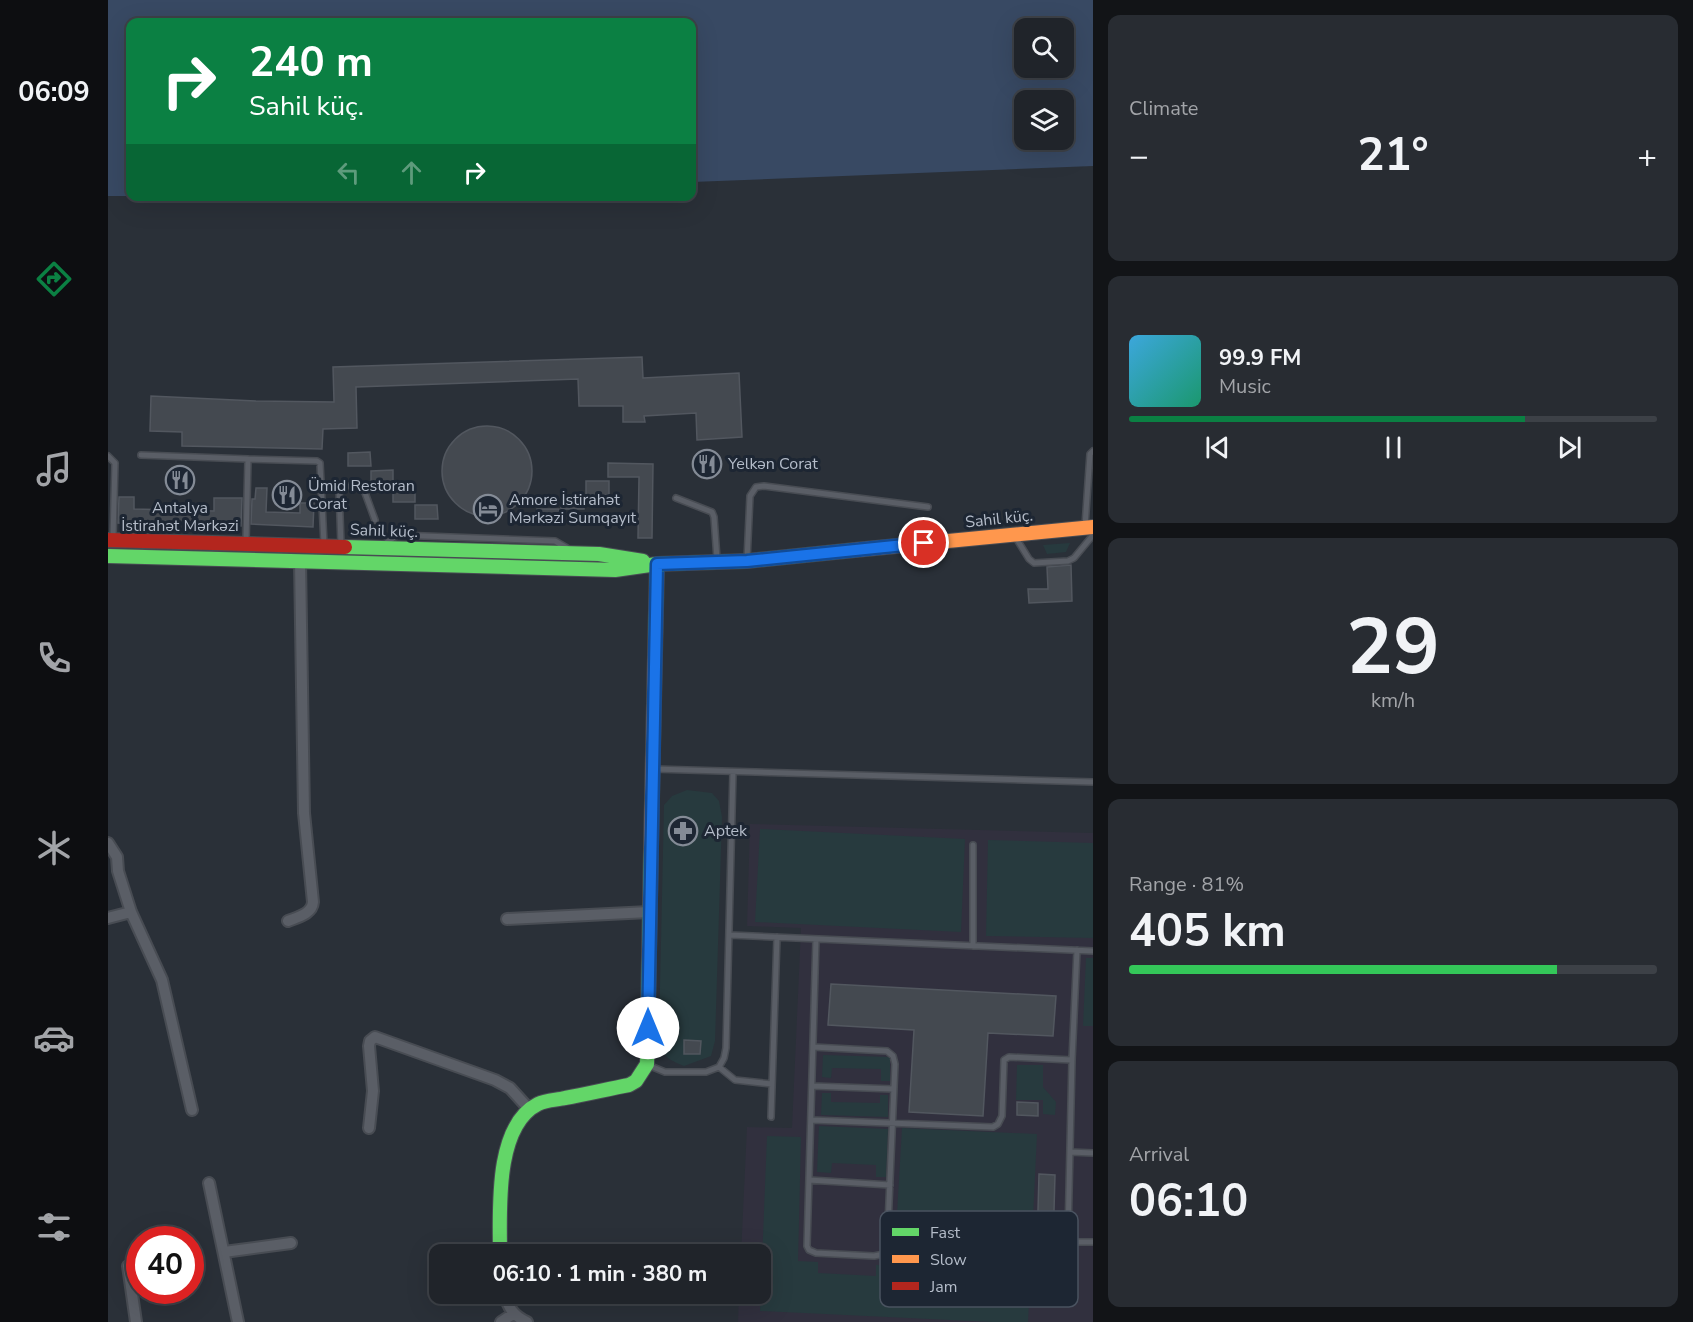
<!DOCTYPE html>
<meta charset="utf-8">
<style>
body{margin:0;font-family:"Nunito Sans",sans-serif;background:#282c32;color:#f1f3f6;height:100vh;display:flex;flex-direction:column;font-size:22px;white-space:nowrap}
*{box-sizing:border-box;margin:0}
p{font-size:20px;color:#a2a4a8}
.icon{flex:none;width:33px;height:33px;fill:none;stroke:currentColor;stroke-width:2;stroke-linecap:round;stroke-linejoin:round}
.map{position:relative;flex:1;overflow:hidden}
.panel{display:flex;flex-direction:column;gap:15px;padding:15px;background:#121417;width:600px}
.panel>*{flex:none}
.banner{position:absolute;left:18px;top:18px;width:570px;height:183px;border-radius:12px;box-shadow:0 6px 24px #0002,0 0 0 2px #3d4147;background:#0b8043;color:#fff;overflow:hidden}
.tools{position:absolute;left:906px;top:18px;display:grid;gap:12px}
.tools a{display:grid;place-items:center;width:60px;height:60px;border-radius:12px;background:#20242a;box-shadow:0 6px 24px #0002,0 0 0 2px #3d4147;font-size:30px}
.speed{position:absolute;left:18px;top:1226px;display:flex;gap:12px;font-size:30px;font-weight:700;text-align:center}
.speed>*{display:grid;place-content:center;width:78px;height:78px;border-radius:50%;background:#20242a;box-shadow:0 6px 24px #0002,0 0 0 2px #3d4147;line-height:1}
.speed .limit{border:9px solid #d22;background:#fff;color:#111}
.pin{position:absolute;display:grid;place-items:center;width:51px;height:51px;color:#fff;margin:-26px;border:3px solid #fff;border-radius:50%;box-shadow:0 2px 6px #0007}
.me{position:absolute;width:66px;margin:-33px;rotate:0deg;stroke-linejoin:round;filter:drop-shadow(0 0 4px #0008)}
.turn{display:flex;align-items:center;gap:21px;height:126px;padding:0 24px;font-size:27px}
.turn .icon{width:78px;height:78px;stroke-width:2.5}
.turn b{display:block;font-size:42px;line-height:51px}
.lanes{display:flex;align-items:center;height:57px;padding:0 24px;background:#0003;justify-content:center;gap:30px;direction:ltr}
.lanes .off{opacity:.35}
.big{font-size:45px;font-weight:700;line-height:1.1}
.panel .card{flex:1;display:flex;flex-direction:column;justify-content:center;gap:9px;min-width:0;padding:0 21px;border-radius:12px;background:#282c32}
.panel .dial{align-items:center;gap:0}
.dial b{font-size:78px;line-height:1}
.song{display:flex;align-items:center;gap:18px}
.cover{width:72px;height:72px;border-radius:9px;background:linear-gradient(135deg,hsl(200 70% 55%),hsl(160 70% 35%))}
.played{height:6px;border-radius:3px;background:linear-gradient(90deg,#0b8043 75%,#3d4147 75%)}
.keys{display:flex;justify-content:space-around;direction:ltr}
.heat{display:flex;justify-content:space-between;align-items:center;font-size:33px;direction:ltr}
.charge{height:9px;border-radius:4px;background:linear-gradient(90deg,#34c759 81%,#3d4147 0)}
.trip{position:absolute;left:321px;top:1244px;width:342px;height:60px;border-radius:12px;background:#20242a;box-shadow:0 6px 24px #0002,0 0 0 2px #3d4147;font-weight:700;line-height:60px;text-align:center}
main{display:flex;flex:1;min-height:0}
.tabs{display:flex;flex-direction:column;width:108px;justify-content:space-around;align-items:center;background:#0d0e11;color:#a2a4a8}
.tabs .icon{width:42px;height:42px}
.tabs .selected{color:#0b8043}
.tabs b{font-size:27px;color:#f1f3f6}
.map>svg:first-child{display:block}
.medical{fill:#31303e}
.green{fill:#273a3e}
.water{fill:#384963;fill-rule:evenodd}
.building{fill:#444950;stroke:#52575f;stroke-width:1.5}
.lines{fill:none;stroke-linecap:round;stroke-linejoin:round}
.lane-casing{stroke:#484c53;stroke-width:8}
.street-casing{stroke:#484c53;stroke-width:14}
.fast-casing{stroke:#484c53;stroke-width:16}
.slow-casing{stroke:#484c53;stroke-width:16}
.jam-casing{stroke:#484c53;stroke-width:16}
.lane{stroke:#5a5e66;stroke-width:5}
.street{stroke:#5a5e66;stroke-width:10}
.fast{stroke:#63d668;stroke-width:14}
.slow{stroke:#ff974d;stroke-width:14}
.jam{stroke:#b3261e;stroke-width:14}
.route-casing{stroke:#114b97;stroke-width:15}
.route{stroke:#1a73e8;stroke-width:10}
.labels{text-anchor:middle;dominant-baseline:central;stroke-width:6;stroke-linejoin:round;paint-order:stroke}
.poi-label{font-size:16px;fill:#b4bcc9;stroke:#1d2633;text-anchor:start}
.street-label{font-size:16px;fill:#b4bcc9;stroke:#1d2633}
.key{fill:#1d2633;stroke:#4a5360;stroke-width:1.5}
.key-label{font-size:16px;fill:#b4bcc9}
</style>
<main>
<nav class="tabs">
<b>06:09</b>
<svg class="icon selected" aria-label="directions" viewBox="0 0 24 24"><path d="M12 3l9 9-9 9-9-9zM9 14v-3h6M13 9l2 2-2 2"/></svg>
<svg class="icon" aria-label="music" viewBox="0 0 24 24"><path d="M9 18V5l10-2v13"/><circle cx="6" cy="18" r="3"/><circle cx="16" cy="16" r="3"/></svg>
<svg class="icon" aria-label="phone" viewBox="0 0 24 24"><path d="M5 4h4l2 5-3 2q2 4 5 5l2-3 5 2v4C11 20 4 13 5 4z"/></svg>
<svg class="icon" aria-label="climate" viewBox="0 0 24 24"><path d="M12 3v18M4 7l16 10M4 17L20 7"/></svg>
<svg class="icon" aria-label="car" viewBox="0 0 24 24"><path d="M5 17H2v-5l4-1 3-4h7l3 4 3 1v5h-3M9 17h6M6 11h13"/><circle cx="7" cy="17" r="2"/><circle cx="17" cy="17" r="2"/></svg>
<svg class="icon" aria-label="filters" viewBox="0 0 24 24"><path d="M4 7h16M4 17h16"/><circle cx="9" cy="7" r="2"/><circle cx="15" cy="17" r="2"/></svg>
</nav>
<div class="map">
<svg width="985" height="1322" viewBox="0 0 985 1322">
<rect width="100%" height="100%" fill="#2a3038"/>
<path class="medical" d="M642,824L985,833V1322H630L631,1293H652V1254H633L639,1127L684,1128L693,928L639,926Z"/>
<path class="green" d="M962,543L958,552L939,554L935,545Z
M579,790L604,793L611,801L614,817L607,1041L603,1056L576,1066C556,1058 553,1055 551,1033L556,805L564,796Z
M652,829L857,839L853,932L647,922Z
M880,840L985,843V938L878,936Z
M978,958H985V1026H975Z
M715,1055L782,1057V1081H773V1069L724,1068L723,1078L714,1077Z
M909,1065H935V1087L948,1102L947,1115L935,1114V1100H908Z
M714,1093H723V1102L772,1103V1095H780V1117L713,1115Z
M711,1126L780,1129L778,1177H768V1165L724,1163L723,1173L709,1172Z
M794,1128L929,1134L920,1322H884L652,1311L659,1136L693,1137L690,1261L710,1262V1273L768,1276V1265L786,1266Z"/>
<path class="water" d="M0,0H985V166L584,182V22H22V196H0ZM916,28H956V68H916ZM956,100V140H916V100Z"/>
<path class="building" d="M534,357L535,378L631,373L634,437L589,440L588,413L536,416L537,422H515V406H471L470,379L248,387L249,428L215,429L214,449L74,446V432L42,431L43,396L148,401L226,402L225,367Z
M334 471a45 45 0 1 1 90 0a45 45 0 1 1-90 0Z
M262,452L263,466H240V453Z
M500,463L545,464L544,538H530L531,477H500Z
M285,470V484H263V471Z
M478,481H501V495H478Z
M148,488H159L158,512L192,513V503H206L205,527L143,524L144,499H147Z
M285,488H307V502H285Z
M476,495V509H453V496Z
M11,497H26V509L106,511V498H134L133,526L10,523Z
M307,505H329L330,519H307Z
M429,509H451V523H429Z
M963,565L964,601L921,603L920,589H940L939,567Z
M583,825V836L566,837V826Z
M723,984L948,996L945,1036L880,1033L875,1116L801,1112L806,1030L720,1025Z
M576,1040L593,1041L592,1054H576Z
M909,1102L930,1103V1116L909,1115Z
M931,1174L947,1175L945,1246H929Z"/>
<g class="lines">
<g class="lane-casing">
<path id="lane" d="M33,455L140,459L138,542
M0,456L7,463L5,538
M140,459L209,461L212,463L216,544
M568,498L604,512L606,517L609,559
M977,526L982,454L985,451
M908,538L921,559L926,563L960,561L966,558L985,535
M276,544L290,535L447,541L459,548
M233,545L231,488L234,486L252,487L256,490L267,520
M639,560L642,496L648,487L656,486L820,507
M546,769L985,782
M622,935L985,951
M865,946V845
M705,1047L779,1051L785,1056L787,1064L779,1248L776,1254L766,1256L708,1253L701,1250L699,1246L708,939
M964,1060L960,1235L961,1239L967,1242H985
M540,1065L557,1072H598L611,1067L616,1058L618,1048L625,772
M611,1067L627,1080L664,1084
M704,1086L786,1089
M663,1117L669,937
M703,1120L885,1127L890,1124L894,1116L896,1060L901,1057L964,1060L969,950
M962,1152L985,1153
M701,1180L782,1185"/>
</g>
<g class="street-casing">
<path id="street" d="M0,843L9,857L10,871L23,912L54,980L84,1110
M0,918L23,912
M399,919L541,912
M180,921C190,917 204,914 205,902L196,813L192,561
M261,1128L265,1091L261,1046L262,1041L267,1037L387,1080L402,1088L421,1109
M101,1183L130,1322
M116,1252L183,1243
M20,1266L28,1322
M396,1293C400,1307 405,1316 419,1322
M393,1322L405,1314"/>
</g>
<g class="fast-casing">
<path id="fast" d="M237,547L491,554L535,561
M0,556L507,570L549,564L639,561L747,550
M547,655L549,564
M392,1254C392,1212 386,1126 430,1104C438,1100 449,1100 457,1098C479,1094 500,1089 521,1085L528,1081L539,1064L543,848"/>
</g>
<g class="slow-casing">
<path id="slow" d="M747,550L985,527
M543,848L547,655"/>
</g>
<g class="jam-casing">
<path id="jam" d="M0,540L237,547"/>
</g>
<use href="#lane" class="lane"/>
<use href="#street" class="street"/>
<use href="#fast" class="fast"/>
<use href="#slow" class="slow"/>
<use href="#jam" class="jam"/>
</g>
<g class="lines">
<g class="route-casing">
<path id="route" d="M540,1028L549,564L639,561L816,543"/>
</g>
<use href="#route" class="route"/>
</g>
<defs>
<g id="restaurant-ring" transform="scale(1.5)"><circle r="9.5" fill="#1d2633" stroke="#848b96" stroke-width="1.5"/><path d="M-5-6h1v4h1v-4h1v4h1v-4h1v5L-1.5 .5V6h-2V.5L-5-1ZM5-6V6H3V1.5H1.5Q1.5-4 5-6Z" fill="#848b96"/></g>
<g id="hotel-ring" transform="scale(1.5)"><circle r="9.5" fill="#1d2633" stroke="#848b96" stroke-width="1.5"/><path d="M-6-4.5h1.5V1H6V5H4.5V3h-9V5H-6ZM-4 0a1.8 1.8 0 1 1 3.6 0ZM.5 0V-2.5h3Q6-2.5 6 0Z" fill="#848b96"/></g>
<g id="pharmacy-ring" transform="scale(1.5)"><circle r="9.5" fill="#1d2633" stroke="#848b96" stroke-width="1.5"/><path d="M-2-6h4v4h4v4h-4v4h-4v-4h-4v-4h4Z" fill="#848b96"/></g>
</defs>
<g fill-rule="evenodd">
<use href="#restaurant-ring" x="599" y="464"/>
<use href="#restaurant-ring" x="72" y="480"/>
<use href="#restaurant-ring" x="179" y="495"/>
<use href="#hotel-ring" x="380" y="509"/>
<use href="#pharmacy-ring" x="575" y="831"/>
</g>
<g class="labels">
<g class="poi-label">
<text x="620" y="464">Yelkən Corat</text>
<text x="200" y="486">Ümid Restoran<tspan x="200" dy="18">Corat</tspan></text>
<text x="401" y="500">Amore İstirahət<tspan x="401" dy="18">Mərkəzi Sumqayıt</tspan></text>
<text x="72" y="508" text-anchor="middle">Antalya<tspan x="72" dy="18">İstirahət Mərkəzi</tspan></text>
<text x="596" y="831">Aptek</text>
</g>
<g class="street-label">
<text transform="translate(891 519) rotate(-6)">Sahil küç.</text>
<text transform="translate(276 531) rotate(2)">Sahil küç.</text>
</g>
</g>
<rect x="772" y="1211" width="198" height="96" rx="9" class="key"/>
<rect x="784" y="1228" width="27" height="8" fill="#63d668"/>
<rect x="784" y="1255" width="27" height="8" fill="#ff974d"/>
<rect x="784" y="1282" width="27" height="8" fill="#b3261e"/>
<g class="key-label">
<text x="822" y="1238">Fast</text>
<text x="822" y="1265">Slow</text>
<text x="822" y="1292">Jam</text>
</g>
</svg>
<div class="tools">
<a><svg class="icon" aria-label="search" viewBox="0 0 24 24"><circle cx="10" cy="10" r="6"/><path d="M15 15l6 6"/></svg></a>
<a><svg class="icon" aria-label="layers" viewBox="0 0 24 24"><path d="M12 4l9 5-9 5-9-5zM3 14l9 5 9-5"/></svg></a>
</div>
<div class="speed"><div class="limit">40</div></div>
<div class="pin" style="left:816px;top:543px;background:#d93025"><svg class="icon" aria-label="arrive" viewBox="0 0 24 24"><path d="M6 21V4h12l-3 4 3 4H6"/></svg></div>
<svg class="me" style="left:540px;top:1028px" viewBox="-20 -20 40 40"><circle r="19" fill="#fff"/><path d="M0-13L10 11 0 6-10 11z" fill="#1a73e8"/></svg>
<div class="trip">06:10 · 1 min · 380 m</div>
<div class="banner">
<div class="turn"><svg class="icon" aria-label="right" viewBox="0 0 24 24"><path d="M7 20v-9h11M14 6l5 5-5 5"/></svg><div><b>240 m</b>Sahil küç.</div></div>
<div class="lanes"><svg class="icon off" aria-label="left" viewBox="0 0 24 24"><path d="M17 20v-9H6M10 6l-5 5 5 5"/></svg><svg class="icon off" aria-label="ahead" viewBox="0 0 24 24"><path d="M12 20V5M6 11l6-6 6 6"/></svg><svg class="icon" aria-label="right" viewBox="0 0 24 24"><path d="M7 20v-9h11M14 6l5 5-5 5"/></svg></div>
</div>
</div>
<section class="panel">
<div class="card"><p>Climate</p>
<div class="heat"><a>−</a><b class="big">21°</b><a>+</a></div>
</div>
<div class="card">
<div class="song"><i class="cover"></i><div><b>99.9 FM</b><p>Music</p></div></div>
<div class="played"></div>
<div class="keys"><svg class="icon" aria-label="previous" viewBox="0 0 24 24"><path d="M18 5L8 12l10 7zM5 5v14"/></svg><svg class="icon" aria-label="pause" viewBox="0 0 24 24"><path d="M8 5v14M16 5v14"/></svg><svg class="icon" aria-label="next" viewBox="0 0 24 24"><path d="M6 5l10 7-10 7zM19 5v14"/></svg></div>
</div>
<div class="card dial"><b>29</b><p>km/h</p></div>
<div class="card"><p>Range · 81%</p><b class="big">405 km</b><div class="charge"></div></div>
<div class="card"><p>Arrival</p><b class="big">06:10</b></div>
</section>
</main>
